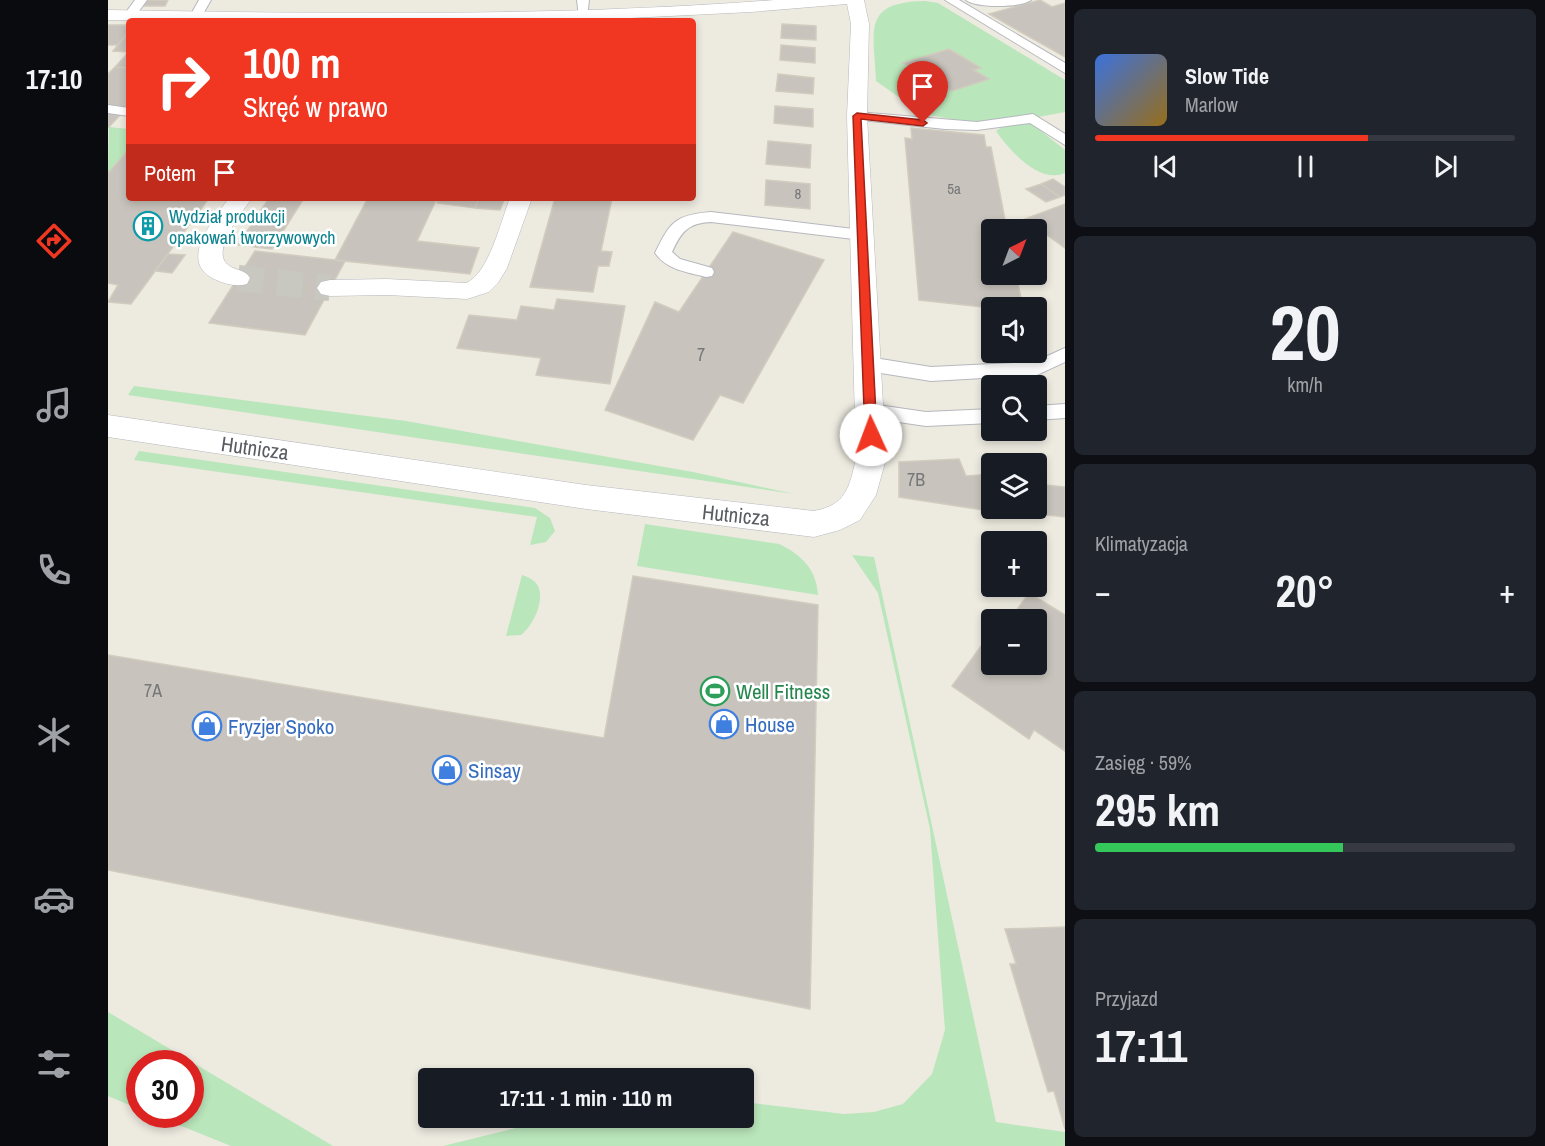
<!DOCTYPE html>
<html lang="pl">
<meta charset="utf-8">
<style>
body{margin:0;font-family:"Archivo Narrow",sans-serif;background:#20242c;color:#f1f3f6;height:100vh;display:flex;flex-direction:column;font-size:22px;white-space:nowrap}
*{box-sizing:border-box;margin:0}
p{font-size:20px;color:#9ea1a6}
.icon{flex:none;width:33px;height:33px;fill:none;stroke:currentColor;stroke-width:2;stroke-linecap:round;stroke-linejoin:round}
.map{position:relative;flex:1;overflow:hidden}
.details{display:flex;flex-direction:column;gap:9px;padding:9px;background:#0d0f14;width:480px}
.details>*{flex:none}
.guide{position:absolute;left:18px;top:18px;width:570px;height:183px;border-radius:6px;box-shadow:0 3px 9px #0003;background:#f13622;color:#fff;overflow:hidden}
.needle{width:39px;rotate:42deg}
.tools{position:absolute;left:873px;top:219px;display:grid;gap:12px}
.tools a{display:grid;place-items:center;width:66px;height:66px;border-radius:6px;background:#171b24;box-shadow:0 3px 9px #0003;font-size:30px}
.speed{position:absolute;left:18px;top:1050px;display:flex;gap:12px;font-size:30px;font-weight:700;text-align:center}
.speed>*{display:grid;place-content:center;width:78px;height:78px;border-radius:50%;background:#171b24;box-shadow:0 3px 9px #0003;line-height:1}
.speed .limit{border:9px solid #d22;background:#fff;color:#111}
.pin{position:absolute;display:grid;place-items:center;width:51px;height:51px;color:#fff;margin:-62px -26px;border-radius:50% 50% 50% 0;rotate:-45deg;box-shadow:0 0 6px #0007}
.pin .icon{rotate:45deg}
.me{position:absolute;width:66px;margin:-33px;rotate:358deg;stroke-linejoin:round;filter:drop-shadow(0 0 4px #0008)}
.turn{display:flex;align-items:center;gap:21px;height:126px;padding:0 18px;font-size:27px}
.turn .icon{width:78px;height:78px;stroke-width:2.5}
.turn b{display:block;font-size:42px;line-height:51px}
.then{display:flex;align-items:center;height:57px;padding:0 18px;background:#0003;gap:12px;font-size:22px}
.big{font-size:45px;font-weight:700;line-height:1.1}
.details .card{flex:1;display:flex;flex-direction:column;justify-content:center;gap:9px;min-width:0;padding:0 21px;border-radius:9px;background:#20242c}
.details .dial{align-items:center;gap:0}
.dial b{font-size:78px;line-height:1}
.song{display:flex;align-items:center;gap:18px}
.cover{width:72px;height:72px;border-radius:9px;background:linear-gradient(135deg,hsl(220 70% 55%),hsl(40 70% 35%))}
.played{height:6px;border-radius:3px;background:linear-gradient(90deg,#f13622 65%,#363941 65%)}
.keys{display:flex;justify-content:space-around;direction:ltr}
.heat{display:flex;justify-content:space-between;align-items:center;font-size:33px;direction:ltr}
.charge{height:9px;border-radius:4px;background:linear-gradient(90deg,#34c759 59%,#363941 0)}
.trip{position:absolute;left:310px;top:1068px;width:336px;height:60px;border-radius:6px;background:#171b24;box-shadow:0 3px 9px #0003;font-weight:700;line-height:60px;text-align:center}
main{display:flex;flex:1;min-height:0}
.dock{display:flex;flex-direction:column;width:108px;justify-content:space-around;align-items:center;background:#090b0e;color:#9ea1a6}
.dock .icon{width:42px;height:42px}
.dock .current{color:#f13622}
.dock b{font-size:27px;color:#f1f3f6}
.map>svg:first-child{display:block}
.green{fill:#bae6bb;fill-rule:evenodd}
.building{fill:#c8c4bd;stroke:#d2ccbe;stroke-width:1.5}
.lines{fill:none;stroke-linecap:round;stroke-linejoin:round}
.minor-tunnel{stroke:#c8c7c0;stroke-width:26;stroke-dasharray:26 13;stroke-linecap:butt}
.service-casing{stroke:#b6b8be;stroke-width:2}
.minor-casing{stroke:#b6b8be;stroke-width:1}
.service{fill:#fff;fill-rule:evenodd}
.minor{fill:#fff;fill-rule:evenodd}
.route{fill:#f13622;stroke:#9d2316;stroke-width:1.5}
.labels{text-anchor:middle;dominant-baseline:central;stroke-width:5;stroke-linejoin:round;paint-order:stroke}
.far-number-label{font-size:15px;fill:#757779}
.far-culture-label{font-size:18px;fill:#0d838f;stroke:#fff;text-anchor:start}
.number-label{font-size:18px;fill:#757779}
.street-label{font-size:21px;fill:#595d62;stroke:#fff}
.leisure-label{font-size:21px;fill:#27864d;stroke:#fff;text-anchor:start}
.shop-label{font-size:21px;fill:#366cbe;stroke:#fff;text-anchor:start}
</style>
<main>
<nav class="dock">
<b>17:10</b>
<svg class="icon current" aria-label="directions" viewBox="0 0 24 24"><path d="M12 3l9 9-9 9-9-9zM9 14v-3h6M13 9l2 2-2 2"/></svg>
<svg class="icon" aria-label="music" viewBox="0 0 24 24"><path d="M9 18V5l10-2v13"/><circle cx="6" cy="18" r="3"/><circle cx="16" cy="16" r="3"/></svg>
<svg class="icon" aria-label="phone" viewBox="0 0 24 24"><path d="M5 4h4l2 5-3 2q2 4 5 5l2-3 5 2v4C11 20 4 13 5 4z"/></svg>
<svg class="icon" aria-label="climate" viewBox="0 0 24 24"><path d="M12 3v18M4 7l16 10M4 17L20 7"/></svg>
<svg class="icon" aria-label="car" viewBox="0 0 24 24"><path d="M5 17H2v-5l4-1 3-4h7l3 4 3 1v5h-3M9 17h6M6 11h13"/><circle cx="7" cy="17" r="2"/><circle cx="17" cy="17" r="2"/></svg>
<svg class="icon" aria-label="filters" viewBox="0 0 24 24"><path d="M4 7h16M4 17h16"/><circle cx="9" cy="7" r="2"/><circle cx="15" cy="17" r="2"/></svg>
</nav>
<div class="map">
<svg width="957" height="1146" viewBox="0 0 957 1146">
<rect width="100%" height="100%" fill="#edeae0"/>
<path class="green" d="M817,1L830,3L957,80V112L925,118L866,123L815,114L768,81C766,31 753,2 817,1ZM841,49L872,68L812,74L796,63Z
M923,123L957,150V173C931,184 902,151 888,131L894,127Z
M1,127L21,129V149L0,173Z
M26,386L298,421L585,472L686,494L20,395Z
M31,451L427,508L442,518L447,531L438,542L422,545L429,517L26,460Z
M537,524L671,544C693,554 709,570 710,595L529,566Z
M744,555L766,557L888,1122L957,1132V1146H335L448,1118H636V1102L736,1114L766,1112L795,1104L824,1074L837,1030L822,829L770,593Z
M414,575C420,577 427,580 430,586C437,601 425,626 413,635L398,636Z
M0,1012L225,1146H123L46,1115L82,1114V1064H32L31,1109L0,1096Z"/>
<path class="building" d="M39,0H60L57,6H35Z
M932,0L944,7L957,3V57L881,14Z
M674,24L708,26V40L673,38Z
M0,25H21V30L10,45H0Z
M21,30V52L5,51L10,45Z
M673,45L707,48V63L672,60Z
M841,49L873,68L866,70L881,79L844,91L795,63Z
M21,52V68L7,67Z
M7,67L21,68V107L0,106V74Z
M670,74L706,78L705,94L668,91Z
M667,106L705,109V127L666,123Z
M0,112L14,113L1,127H0Z
M803,128L876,135L878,147H883L899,230H884V274H908L915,308H884L811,300L797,138L804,139Z
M660,141L703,145L702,168L658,164Z
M21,149V198H101L23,304L0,302L10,285L0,283V173Z
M945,179L957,187V195L952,197L933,184Z
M658,180L702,184V209L657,205Z
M933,184L952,197L938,202L918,189Z
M161,198H196L164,249L130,245Z
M260,198H329L309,241L371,248L362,274L227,260Z
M331,198H371L367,208L329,203Z
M371,198H397L392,210L367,208Z
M447,198H504L493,251L504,252L501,266H490L485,292L422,287Z
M957,204V248L917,219Z
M625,232L716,260L635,403L612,395L585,440L497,410L547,302L571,312Z
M147,251L237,261L197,335L101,323Z
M60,254L77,255L64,273L47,271Z
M449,299L517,306L502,384L428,375L433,358L349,348L361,315L409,320L413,306L446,310Z
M851,459L858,476L884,474V508H912L914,516L791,497V462Z
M928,484L957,487V517L913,512L912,508H928Z
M525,576L710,605L702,1009L0,870V655L496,738Z
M921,593L957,615V751L926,730L921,739L844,686L884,631V664H928V620H892L896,614L903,618Z
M957,927V1129L946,1091L940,1092L902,964H908L897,929Z"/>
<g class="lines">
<path class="minor-tunnel" d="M130,278L222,288"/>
<g class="service-casing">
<path id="service" d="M27,0H39L26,18H18L16,15Z
M91,0H103L92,19H84L82,16Z
M469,0H481L479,17H471Z
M837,0H851L957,63V73Z
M858,0H923C913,8 868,8 858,0Z
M0,105L21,108V116L0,113Z
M749,112L869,122L925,114L957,134V145L922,123L869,130L837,129L744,119L742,116L744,113Z
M603,212L754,230L762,235L754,240L603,222C580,223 573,232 564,252L572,259L604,268L606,272L604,276L598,277C579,272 559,270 547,253C562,222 567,215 603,212Z
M957,348V362L929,375L823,381L760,371L753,369L751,364L753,359L760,357L823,367L926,362Z
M763,404L818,412L884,409V423L818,426L763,418L756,416L753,411L756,406Z
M957,404V418L928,420V406Z"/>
</g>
<g class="minor-casing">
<path id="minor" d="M667,0H756L761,24L759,116L778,459L768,495L752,520L732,530L706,537L478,509L0,437V415L478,485L706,511C738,505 741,488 748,459L739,116L743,24L739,4L643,12L461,21L0,20V10C222,14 445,17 667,0Z
M121,198H144C135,211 103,250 119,264C127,271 137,269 142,278L139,284C128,287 117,284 106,279C69,261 107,218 121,198Z
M402,198H424L399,268L390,283L381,292L359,299L279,295L222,296L213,294L209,288L213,282L222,280L279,279L358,283C381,274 393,220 402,198Z"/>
</g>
<use href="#service" class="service"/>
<use href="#minor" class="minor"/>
</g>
<path class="route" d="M749,113L815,120L819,123L815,126L753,119L769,435L763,440L757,435L745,116Z"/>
<defs>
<g id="building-ring" transform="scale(1.5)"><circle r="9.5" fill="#fff" stroke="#0f9aa8" stroke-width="1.5"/><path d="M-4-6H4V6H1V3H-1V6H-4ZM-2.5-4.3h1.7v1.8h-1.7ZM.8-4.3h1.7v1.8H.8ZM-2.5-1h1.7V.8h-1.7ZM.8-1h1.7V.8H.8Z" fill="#0f9aa8"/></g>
<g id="stadium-ring" transform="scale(1.5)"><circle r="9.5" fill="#fff" stroke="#2e9e5b" stroke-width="1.5"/><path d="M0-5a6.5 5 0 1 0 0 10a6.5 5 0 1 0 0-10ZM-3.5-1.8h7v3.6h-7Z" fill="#2e9e5b"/></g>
<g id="shop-ring" transform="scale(1.5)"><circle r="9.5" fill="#fff" stroke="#3f7fe0" stroke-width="1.5"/><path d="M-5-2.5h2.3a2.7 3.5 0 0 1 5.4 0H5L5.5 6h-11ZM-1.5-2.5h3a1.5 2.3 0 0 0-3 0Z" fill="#3f7fe0"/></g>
</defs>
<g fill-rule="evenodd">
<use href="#building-ring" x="40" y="226"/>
<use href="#stadium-ring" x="607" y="691"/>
<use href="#shop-ring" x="616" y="724"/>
<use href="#shop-ring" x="99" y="726"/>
<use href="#shop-ring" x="339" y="770"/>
</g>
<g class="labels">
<g class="far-number-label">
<text x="846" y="188">5a</text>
<text x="690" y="193">8</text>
</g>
<g class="far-culture-label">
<text x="61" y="216">Wydział produkcji<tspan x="61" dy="21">opakowań tworzywowych</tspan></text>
</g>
<g class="number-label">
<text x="593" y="354">7</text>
<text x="808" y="479">7B</text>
<text x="45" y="690">7A</text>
</g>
<g class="street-label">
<text transform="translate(147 448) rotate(8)">Hutnicza</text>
<text transform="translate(628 515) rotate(6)">Hutnicza</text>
</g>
<g class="leisure-label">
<text x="628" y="691">Well Fitness</text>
</g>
<g class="shop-label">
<text x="637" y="724">House</text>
<text x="120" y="726">Fryzjer Spoko</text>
<text x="360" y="770">Sinsay</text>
</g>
</g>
</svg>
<div class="tools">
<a><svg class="needle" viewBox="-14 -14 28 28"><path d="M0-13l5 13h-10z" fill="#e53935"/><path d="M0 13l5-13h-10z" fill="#9ea1a6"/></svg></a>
<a><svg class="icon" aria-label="sound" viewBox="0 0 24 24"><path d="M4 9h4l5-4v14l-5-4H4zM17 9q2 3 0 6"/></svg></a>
<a><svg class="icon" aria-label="search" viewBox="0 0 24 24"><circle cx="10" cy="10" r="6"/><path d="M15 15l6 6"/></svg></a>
<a><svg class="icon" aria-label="layers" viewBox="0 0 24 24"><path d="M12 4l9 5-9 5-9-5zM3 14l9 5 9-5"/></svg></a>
<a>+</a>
<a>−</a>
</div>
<div class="speed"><div class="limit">30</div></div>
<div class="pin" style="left:815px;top:123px;background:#d93025"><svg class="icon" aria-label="arrive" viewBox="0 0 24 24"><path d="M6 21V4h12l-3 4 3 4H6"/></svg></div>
<svg class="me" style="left:763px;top:435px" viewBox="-20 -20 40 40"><circle r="19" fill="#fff"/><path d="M0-13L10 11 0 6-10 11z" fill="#f13622"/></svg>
<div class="trip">17:11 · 1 min · 110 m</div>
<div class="guide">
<div class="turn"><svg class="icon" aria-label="right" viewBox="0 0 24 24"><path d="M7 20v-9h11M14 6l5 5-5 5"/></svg><div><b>100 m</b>Skręć w prawo</div></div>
<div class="then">Potem<svg class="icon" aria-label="arrive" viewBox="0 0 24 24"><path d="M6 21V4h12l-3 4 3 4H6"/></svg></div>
</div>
</div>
<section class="details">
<div class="card">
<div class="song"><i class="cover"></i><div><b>Slow Tide</b><p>Marlow</p></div></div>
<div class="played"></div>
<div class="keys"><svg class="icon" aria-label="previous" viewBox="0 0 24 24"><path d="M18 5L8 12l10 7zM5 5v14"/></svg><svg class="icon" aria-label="pause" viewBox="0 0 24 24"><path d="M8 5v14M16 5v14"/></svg><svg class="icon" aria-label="next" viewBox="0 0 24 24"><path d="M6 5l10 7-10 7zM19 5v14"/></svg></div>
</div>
<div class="card dial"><b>20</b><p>km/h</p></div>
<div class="card"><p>Klimatyzacja</p>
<div class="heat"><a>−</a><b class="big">20°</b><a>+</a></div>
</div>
<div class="card"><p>Zasięg · 59%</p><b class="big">295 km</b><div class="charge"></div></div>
<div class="card"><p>Przyjazd</p><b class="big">17:11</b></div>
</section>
</main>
